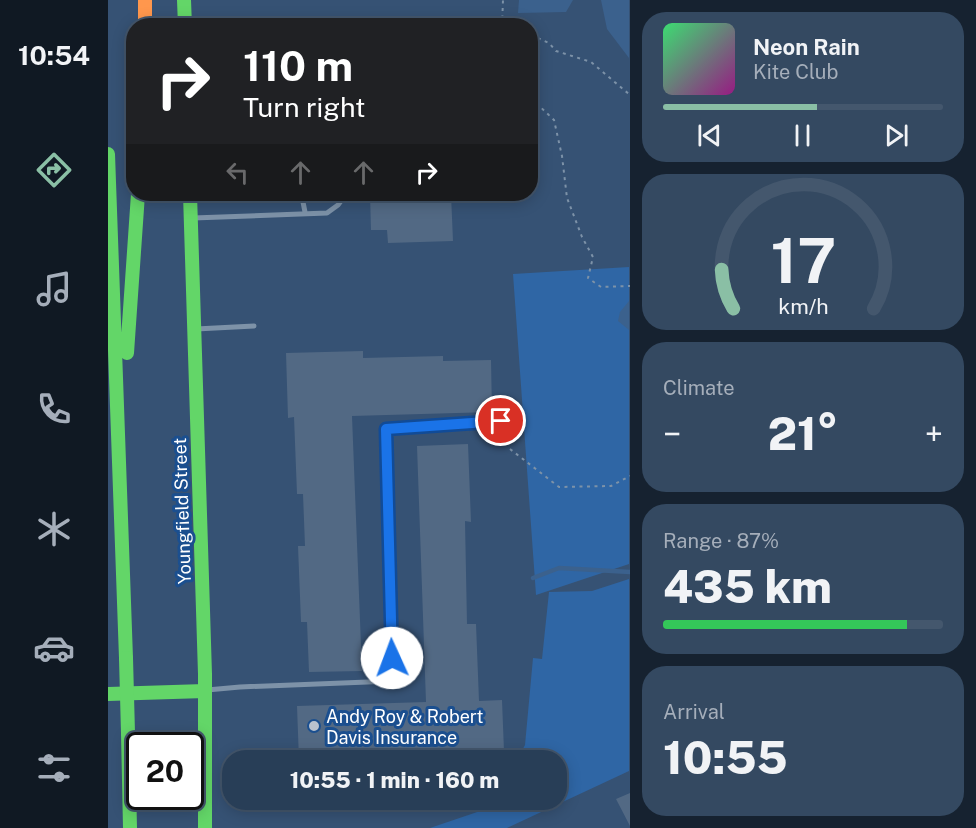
<!DOCTYPE html>
<meta charset="utf-8">
<style>
body{margin:0;font-family:"Public Sans",sans-serif;background:#344961;color:#f1f3f6;height:100vh;display:flex;flex-direction:column;font-size:22px;white-space:nowrap}
*{box-sizing:border-box;margin:0}
p{font-size:20px;color:#a5aeba}
.icon{flex:none;width:33px;height:33px;fill:none;stroke:currentColor;stroke-width:2;stroke-linecap:round;stroke-linejoin:round}
.map{position:relative;flex:1;overflow:hidden}
.drawer{display:flex;flex-direction:column;gap:12px;padding:12px;background:#162230;width:346px}
.drawer>*{flex:none}
.guide{position:absolute;left:18px;top:18px;width:412px;height:183px;border-radius:24px;box-shadow:0 3px 15px #0003,0 0 0 2px #44576d;background:#202124;color:#fff;overflow:hidden}
.speed{position:absolute;left:18px;top:732px;display:flex;gap:12px;font-size:30px;font-weight:700;text-align:center}
.speed>*{display:grid;place-content:center;width:78px;height:78px;border-radius:50%;background:#283e57;box-shadow:0 3px 15px #0003,0 0 0 2px #44576d;line-height:1}
.speed .limit{border:3px solid #111;border-radius:9px;background:#fff;color:#111}
.pin{position:absolute;display:grid;place-items:center;width:51px;height:51px;color:#fff;margin:-26px;border:3px solid #fff;border-radius:50%;box-shadow:0 2px 6px #0007}
.me{position:absolute;width:66px;margin:-33px;rotate:358deg;stroke-linejoin:round;filter:drop-shadow(0 0 4px #0008)}
.turn{display:flex;align-items:center;gap:21px;height:126px;padding:0 18px;font-size:27px}
.turn .icon{width:78px;height:78px;stroke-width:2.5}
.turn b{display:block;font-size:42px;line-height:51px}
.lanes{display:flex;align-items:center;height:57px;padding:0 18px;background:#0003;justify-content:center;gap:30px;direction:ltr}
.lanes .off{opacity:.35}
.big{font-size:45px;font-weight:800;line-height:1.1}
.drawer .tile{flex:1;display:flex;flex-direction:column;justify-content:center;gap:9px;min-width:0;padding:0 21px;border-radius:24px;background:#344961}
.drawer .dial{align-items:center;gap:0}
.dial svg{height:156px;overflow:visible;fill:none;stroke:#44576d;stroke-width:7;stroke-linecap:round;text-anchor:middle}
.dial text{fill:#f1f3f6;stroke:none}
.song{display:flex;align-items:center;gap:18px}
.cover{width:72px;height:72px;border-radius:9px;background:linear-gradient(135deg,hsl(140 70% 55%),hsl(310 70% 35%))}
.played{height:6px;border-radius:3px;background:linear-gradient(90deg,#8abfa5 55%,#44576d 55%)}
.keys{display:flex;justify-content:space-around;direction:ltr}
.heat{display:flex;justify-content:space-between;align-items:center;font-size:33px;direction:ltr}
.charge{height:9px;border-radius:4px;background:linear-gradient(90deg,#34c759 87%,#44576d 0)}
.trip{position:absolute;left:114px;top:750px;width:345px;height:60px;border-radius:24px;background:#283e57;box-shadow:0 3px 15px #0003,0 0 0 2px #44576d;font-weight:800;line-height:60px;text-align:center}
main{display:flex;flex:1;min-height:0}
.tabs{display:flex;flex-direction:column;width:108px;justify-content:space-around;align-items:center;background:#101923;color:#a5aeba}
.tabs .icon{width:42px;height:42px}
.tabs .on{color:#8abfa5}
.tabs b{font-size:27px;color:#f1f3f6}
.map>svg:first-child{display:block}
.green{fill:#2f66a5}
.water{fill:#3b618d}
.lines{fill:none;stroke-linecap:round;stroke-linejoin:round}
.stream{stroke:#3b618d;stroke-width:4.5}
.building{fill:#526984}
.path{stroke:#7d92a8;stroke-width:2;stroke-dasharray:3 4.5;stroke-linecap:butt}
.lane{stroke:#7d92a8;stroke-width:5}
.fast{stroke:#63d668;stroke-width:14}
.slow{stroke:#ff974d;stroke-width:14}
.fast-bridge{stroke:#63d668;stroke-width:14}
.route-casing{stroke:#114b97;stroke-width:15}
.route{stroke:#1a73e8;stroke-width:10}
.poi-dot{fill:#b9c2ce;stroke:#1b4f8f;stroke-width:2}
.labels{text-anchor:middle;dominant-baseline:central;stroke-width:6;stroke-linejoin:round;paint-order:stroke}
.street-label{font-size:18px;fill:#fff;stroke:#1b4f8f}
.poi-label{font-size:18px;fill:#fff;stroke:#1b4f8f;text-anchor:start}
</style>
<main>
<nav class="tabs">
<b>10:54</b>
<svg class="icon on" aria-label="directions" viewBox="0 0 24 24"><path d="M12 3l9 9-9 9-9-9zM9 14v-3h6M13 9l2 2-2 2"/></svg>
<svg class="icon" aria-label="music" viewBox="0 0 24 24"><path d="M9 18V5l10-2v13"/><circle cx="6" cy="18" r="3"/><circle cx="16" cy="16" r="3"/></svg>
<svg class="icon" aria-label="phone" viewBox="0 0 24 24"><path d="M5 4h4l2 5-3 2q2 4 5 5l2-3 5 2v4C11 20 4 13 5 4z"/></svg>
<svg class="icon" aria-label="climate" viewBox="0 0 24 24"><path d="M12 3v18M4 7l16 10M4 17L20 7"/></svg>
<svg class="icon" aria-label="car" viewBox="0 0 24 24"><path d="M5 17H2v-5l4-1 3-4h7l3 4 3 1v5h-3M9 17h6M6 11h13"/><circle cx="7" cy="17" r="2"/><circle cx="17" cy="17" r="2"/></svg>
<svg class="icon" aria-label="filters" viewBox="0 0 24 24"><path d="M4 7h16M4 17h16"/><circle cx="9" cy="7" r="2"/><circle cx="15" cy="17" r="2"/></svg>
</nav>
<div class="map">
<svg width="522" height="828" viewBox="0 0 522 828">
<rect width="100%" height="100%" fill="#365274"/>
<path class="green" d="M521,267V564L428,595L405,274Z
M521,579V771L399,828H322L387,806L390,800H448V760H409L417,745L425,658L434,659L441,592L484,591Z"/>
<path class="water" d="M411,0H465L458,12L410,13Z
M493,0H521V58L499,29Z
M521,301V330L510,321L512,312Z"/>
<g class="lines">
<path class="stream" d="M425,578L451,568L522,572"/>
</g>
<path class="building" d="M262,194H343L345,241L280,243L279,230H263Z
M255,351V358L335,356V361L383,360L384,412L244,416L254,671L201,672L199,622H193L190,546H197L195,494H189L186,417L180,418L178,353Z
M360,444L363,522L357,521L359,624H368L371,701L394,700L396,751L344,752V760H191L189,706L318,702L309,446Z
M522,793V826L508,799Z"/>
<g class="lines">
<path class="path" d="M394,26L395,0
M423,35L441,43L448,51L483,62L522,95
M423,98L446,120L454,156L459,198L474,237L485,257L480,278L493,287L522,286
M402,449L451,487L503,486L522,476"/>
<path class="lane" d="M197,212L195,202L198,194
M85,218L219,213L230,205L238,194
M88,329L146,326
M99,690L132,687L285,681L278,429L393,421"/>
<path class="fast" d="M76,0L77,26
M0,154L18,658
M82,194L97,674V828
M19,353L30,194
M0,694L97,691
M20,733L22,828"/>
<path class="slow" d="M37,0V26"/>
<path class="fast-bridge" d="M18,658L20,733"/>
</g>
<g class="lines">
<g class="route-casing">
<path id="route" d="M284,658L278,429L393,421"/>
</g>
<use href="#route" class="route"/>
</g>
<circle class="poi-dot" cx="206" cy="726" r="6"/>
<g class="labels">
<g class="street-label">
<text transform="translate(74 511) rotate(-92)">Youngfield Street</text>
</g>
<g class="poi-label">
<text x="218" y="716">Andy Roy &amp; Robert<tspan x="218" dy="21">Davis Insurance</tspan></text>
</g>
</g>
</svg>
<div class="speed"><div class="limit">20</div></div>
<div class="pin" style="left:393px;top:421px;background:#d93025"><svg class="icon" aria-label="arrive" viewBox="0 0 24 24"><path d="M6 21V4h12l-3 4 3 4H6"/></svg></div>
<svg class="me" style="left:284px;top:658px" viewBox="-20 -20 40 40"><circle r="19" fill="#fff"/><path d="M0-13L10 11 0 6-10 11z" fill="#1a73e8"/></svg>
<div class="trip">10:55 · 1 min · 160 m</div>
<div class="guide">
<div class="turn"><svg class="icon" aria-label="right" viewBox="0 0 24 24"><path d="M7 20v-9h11M14 6l5 5-5 5"/></svg><div><b>110 m</b>Turn right</div></div>
<div class="lanes"><svg class="icon off" aria-label="left" viewBox="0 0 24 24"><path d="M17 20v-9H6M10 6l-5 5 5 5"/></svg><svg class="icon off" aria-label="ahead" viewBox="0 0 24 24"><path d="M12 20V5M6 11l6-6 6 6"/></svg><svg class="icon off" aria-label="ahead" viewBox="0 0 24 24"><path d="M12 20V5M6 11l6-6 6 6"/></svg><svg class="icon" aria-label="right" viewBox="0 0 24 24"><path d="M7 20v-9h11M14 6l5 5-5 5"/></svg></div>
</div>
</div>
<section class="drawer">
<div class="tile">
<div class="song"><i class="cover"></i><div><b>Neon Rain</b><p>Kite Club</p></div></div>
<div class="played"></div>
<div class="keys"><svg class="icon" aria-label="previous" viewBox="0 0 24 24"><path d="M18 5L8 12l10 7zM5 5v14"/></svg><svg class="icon" aria-label="pause" viewBox="0 0 24 24"><path d="M8 5v14M16 5v14"/></svg><svg class="icon" aria-label="next" viewBox="0 0 24 24"><path d="M6 5l10 7-10 7zM19 5v14"/></svg></div>
</div>
<div class="tile dial"><svg viewBox="0 0 100 80">
<path d="M14 69A42 42 0 1 1 86 69"/>
<path d="M14 69A42 42 0 0 1 8 49" stroke="#8abfa5"/>
<text x="50" y="56" font-size="32" font-weight="700">17</text>
<text x="50" y="72" font-size="11">km/h</text>
</svg></div>
<div class="tile"><p>Climate</p>
<div class="heat"><a>−</a><b class="big">21°</b><a>+</a></div>
</div>
<div class="tile"><p>Range · 87%</p><b class="big">435 km</b><div class="charge"></div></div>
<div class="tile"><p>Arrival</p><b class="big">10:55</b></div>
</section>
</main>
